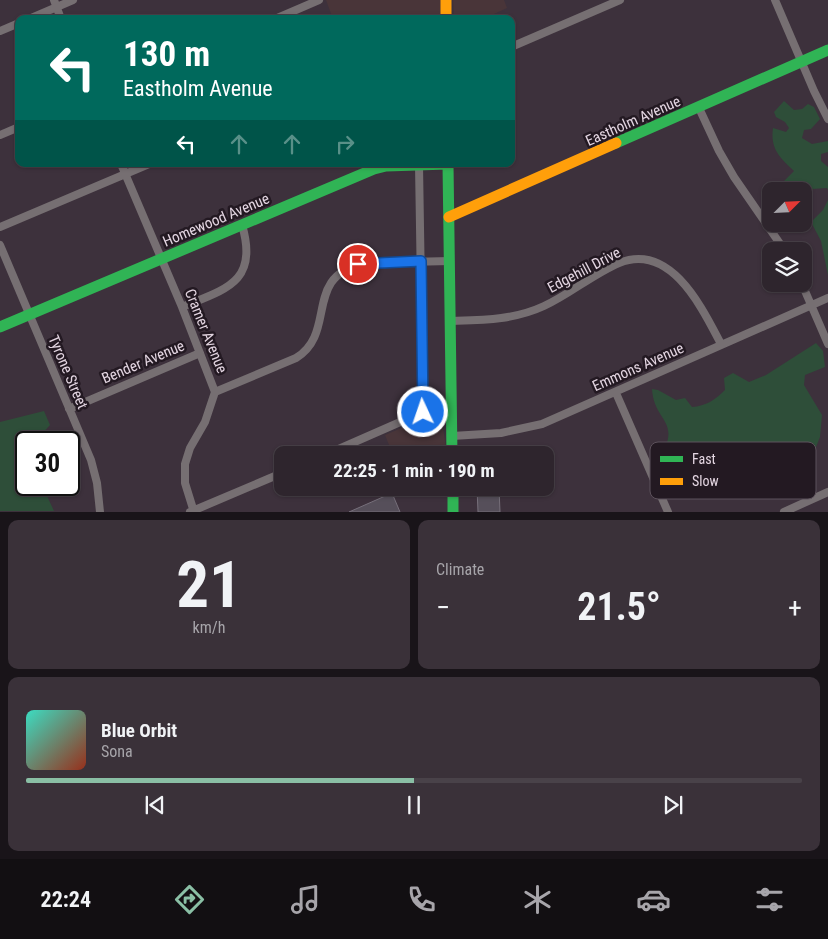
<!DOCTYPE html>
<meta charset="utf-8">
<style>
body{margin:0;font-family:"Roboto Condensed",sans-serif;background:#3a3139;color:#f1f3f6;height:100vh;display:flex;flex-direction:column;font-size:19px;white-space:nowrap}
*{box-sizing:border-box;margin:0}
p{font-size:16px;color:#a7a5aa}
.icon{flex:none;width:28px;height:28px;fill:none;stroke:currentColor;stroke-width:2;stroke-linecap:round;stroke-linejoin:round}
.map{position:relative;height:512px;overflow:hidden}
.details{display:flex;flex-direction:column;gap:8px;padding:8px;background:#191419;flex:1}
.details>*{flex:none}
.top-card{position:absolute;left:15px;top:15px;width:500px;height:152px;border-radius:10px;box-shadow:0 1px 4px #0004,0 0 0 1px #494249;background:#00695c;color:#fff;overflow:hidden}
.needle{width:32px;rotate:66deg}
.controls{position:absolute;left:762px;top:182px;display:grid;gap:10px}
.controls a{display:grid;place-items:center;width:50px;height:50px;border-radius:10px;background:#2e252d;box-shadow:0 1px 4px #0004,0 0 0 1px #494249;font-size:25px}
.speed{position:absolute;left:15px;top:431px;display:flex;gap:10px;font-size:25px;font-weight:700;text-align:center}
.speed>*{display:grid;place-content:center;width:65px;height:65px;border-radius:50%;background:#2e252d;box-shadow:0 1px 4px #0004,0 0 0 1px #494249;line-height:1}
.speed .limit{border:2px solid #111;border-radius:8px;background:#fff;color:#111}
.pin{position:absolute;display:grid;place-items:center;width:42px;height:42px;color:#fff;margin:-21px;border:2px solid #fff;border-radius:50%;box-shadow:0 1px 5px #0007}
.me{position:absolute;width:55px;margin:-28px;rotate:357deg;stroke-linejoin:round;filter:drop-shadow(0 0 4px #0008)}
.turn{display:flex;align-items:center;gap:18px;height:105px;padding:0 25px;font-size:22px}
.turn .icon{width:65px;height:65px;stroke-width:2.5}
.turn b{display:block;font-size:35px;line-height:42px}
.lanes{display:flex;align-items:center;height:48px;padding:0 25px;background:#0003;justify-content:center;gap:25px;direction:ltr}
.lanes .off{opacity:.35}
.big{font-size:38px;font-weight:700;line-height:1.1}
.details .tile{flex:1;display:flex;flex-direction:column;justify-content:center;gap:8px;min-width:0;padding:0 18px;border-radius:10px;background:#3a3139}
.details .dial{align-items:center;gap:0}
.dial b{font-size:65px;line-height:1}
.song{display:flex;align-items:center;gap:15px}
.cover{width:60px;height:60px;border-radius:8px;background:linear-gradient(135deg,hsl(170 70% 55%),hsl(10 70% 35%))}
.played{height:5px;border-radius:2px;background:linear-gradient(90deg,#8abfa5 50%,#494249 50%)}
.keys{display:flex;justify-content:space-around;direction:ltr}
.heat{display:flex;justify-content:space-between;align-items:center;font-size:28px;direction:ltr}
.details .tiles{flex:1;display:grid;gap:8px;grid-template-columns:1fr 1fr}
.tile:last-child{grid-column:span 2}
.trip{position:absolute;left:274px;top:446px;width:280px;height:50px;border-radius:10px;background:#2e252d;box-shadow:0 1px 4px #0004,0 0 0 1px #494249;font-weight:700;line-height:50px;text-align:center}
.tabs{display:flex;height:80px;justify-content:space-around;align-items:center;background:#120f12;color:#a7a5aa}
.tabs .icon{width:35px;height:35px}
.tabs .active{color:#8abfa5}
.tabs b{font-size:22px;color:#f1f3f6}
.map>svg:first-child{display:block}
.commercial{fill:#493539}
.green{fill:#2e4e39}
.building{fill:#564f5a;stroke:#77707b}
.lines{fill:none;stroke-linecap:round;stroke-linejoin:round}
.street{stroke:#766f72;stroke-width:8}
.fast{stroke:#30b455;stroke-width:11}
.slow{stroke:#ff9f0a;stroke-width:11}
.route-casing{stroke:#114b97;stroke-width:12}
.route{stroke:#1a73e8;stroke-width:9}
.labels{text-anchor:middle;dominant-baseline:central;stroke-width:5;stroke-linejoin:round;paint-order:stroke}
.street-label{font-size:15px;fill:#e4d6e2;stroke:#231922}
.key{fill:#231922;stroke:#5d525c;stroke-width:1}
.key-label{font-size:14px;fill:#e4d6e2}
</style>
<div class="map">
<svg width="828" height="512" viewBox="0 0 828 512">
<rect width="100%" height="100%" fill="#3d313c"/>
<path class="commercial" d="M326,0H446V19H333Z
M453,0H504L507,8L483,19H454Z
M437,416L442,421L446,447L424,455H393L385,435L425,418Z"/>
<path class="green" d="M784,101L794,110L802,109L808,104L814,107L820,119L811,129L804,130L802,138L812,144L828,141V152L821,154V161L828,167V190L827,188L782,191V183L794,171C780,158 770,149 773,128L786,132L789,128L785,122L776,117L774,112Z
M828,200V275L821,241L811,222L823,210Z
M816,343L823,351L825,367L805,375L804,385L822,415L820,437L812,457L799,467L778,468L758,474L739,476L732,466L733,457C713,438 687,453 671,471L678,488L667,492C661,478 664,471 659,459C683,420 654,423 652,389L658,390L676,400L685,398L692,407C706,406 715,400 725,390L724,378L733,373L749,382L766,375Z
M44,411L50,425L35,442H26V485H42L54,511H0V422Z"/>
<path class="building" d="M477,488H499L500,512H478Z
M392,493L400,512H349Z"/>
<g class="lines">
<path class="street" d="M54,0L61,19
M775,0L814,91L828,119
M29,19L73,0
M275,19L319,0
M0,31L19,23
M511,47L620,0
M699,108L719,151L734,177L785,251
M0,135L19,127
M121,164L182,307L215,392L205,422L190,448L185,464V483L194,512
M419,165L423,412
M0,227L149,164
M0,245L91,460L97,483L100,512
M802,284L828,344
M182,307C226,289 259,282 242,225
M451,321C483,320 514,320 544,306C570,294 593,274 619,263C671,242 702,308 721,344
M215,392L296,358C338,332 302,277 364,263L450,261
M616,393L668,512
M69,409L200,353
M452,436L501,433L542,424L828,298
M325,455L423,412L451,406
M190,512L282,473
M784,512L828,492"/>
<path class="fast" d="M616,143L828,50
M448,164L452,455
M0,327L374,169L386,166L448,164
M453,488V512"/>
<path class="slow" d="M446,0V19
M449,217L616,143"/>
</g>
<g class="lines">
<g class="route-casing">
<path id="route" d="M358,264L421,261L423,412"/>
</g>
<use href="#route" class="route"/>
</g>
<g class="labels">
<g class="street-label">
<text transform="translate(633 121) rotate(-24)">Eastholm Avenue</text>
<text transform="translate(216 220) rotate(-23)">Homewood Avenue</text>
<text transform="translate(584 270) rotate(-28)">Edgehill Drive</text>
<text transform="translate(206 331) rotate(68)">Cramer Avenue</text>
<text transform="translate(143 362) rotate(-23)">Bender Avenue</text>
<text transform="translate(638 367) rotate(-24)">Emmons Avenue</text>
<text transform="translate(68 372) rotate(67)">Tyrone Street</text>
</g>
</g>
<rect x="650" y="442" width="166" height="57" rx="8" class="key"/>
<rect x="660" y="456" width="23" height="6" fill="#30b455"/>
<rect x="660" y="478" width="23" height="7" fill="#ff9f0a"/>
<g class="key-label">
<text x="692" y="464">Fast</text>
<text x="692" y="486">Slow</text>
</g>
</svg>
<div class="controls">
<a><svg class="needle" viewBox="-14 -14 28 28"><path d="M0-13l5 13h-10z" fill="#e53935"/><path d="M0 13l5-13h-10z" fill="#a7a5aa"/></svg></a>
<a><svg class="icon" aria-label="layers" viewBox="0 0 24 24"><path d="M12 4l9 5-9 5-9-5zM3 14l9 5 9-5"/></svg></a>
</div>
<div class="speed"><div class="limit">30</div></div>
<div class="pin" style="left:358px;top:264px;background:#d93025"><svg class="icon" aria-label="arrive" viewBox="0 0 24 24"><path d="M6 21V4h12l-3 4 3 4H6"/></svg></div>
<svg class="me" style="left:423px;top:412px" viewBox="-20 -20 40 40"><circle r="17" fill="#1a73e8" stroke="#fff" stroke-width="3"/><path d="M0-11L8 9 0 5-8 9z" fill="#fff"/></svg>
<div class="trip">22:25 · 1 min · 190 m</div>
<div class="top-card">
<div class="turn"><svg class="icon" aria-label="left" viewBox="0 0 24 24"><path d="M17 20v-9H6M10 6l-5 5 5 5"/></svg><div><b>130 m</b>Eastholm Avenue</div></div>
<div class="lanes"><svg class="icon" aria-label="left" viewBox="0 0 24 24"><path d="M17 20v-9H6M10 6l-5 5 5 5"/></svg><svg class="icon off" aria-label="ahead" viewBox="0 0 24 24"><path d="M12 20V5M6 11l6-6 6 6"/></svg><svg class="icon off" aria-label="ahead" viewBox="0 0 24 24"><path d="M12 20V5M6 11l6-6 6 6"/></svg><svg class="icon off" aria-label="right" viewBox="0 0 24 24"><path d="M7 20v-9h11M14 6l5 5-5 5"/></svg></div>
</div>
</div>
<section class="details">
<div class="tiles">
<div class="tile dial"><b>21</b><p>km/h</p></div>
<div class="tile"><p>Climate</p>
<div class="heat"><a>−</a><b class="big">21.5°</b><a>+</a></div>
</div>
<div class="tile">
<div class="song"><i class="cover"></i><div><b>Blue Orbit</b><p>Sona</p></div></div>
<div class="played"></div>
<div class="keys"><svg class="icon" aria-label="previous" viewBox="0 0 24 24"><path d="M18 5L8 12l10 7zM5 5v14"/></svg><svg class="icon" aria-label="pause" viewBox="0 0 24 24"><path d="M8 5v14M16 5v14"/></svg><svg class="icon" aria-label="next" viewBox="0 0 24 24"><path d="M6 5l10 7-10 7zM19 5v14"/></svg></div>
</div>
</div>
</section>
<nav class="tabs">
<b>22:24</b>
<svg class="icon active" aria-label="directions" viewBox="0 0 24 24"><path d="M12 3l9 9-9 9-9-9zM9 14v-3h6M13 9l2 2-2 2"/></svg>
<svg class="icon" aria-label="music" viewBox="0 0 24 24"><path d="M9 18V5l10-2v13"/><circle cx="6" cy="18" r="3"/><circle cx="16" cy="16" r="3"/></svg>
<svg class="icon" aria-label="phone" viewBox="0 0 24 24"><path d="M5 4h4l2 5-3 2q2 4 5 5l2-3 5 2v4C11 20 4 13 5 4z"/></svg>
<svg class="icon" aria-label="climate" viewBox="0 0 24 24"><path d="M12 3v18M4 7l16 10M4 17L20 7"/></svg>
<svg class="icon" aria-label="car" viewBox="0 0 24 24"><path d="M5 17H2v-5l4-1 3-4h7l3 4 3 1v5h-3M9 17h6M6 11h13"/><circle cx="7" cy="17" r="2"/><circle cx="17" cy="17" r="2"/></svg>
<svg class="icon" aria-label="filters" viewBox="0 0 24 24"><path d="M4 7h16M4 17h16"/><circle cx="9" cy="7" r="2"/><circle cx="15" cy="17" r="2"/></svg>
</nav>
